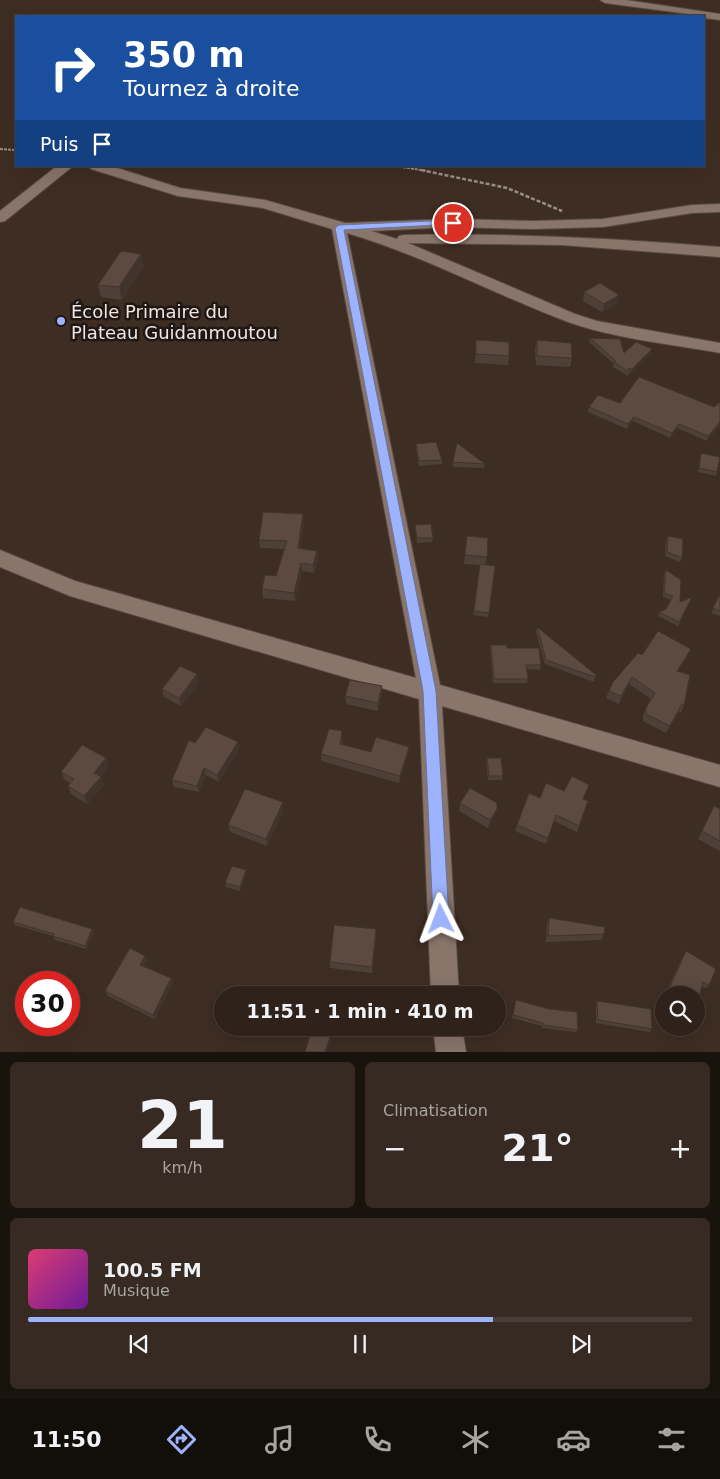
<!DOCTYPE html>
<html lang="fr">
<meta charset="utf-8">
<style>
body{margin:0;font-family:"DejaVu Sans",sans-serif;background:#362a23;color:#f1f3f6;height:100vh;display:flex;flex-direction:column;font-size:19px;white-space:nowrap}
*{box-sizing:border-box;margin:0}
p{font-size:16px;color:#a7a4a2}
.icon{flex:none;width:28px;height:28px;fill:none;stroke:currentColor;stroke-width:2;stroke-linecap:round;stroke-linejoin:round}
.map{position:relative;height:1052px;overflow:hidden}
.details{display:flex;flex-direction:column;gap:10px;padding:10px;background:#19130e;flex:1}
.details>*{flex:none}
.banner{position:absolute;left:15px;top:15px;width:690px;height:152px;border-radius:0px;box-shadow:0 5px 20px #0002,0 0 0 1px #493f39;background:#1a4fa0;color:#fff;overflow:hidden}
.controls{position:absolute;left:655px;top:986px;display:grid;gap:10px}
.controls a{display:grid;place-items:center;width:50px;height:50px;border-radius:50%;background:#2e221a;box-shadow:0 5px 20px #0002,0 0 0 1px #493f39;font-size:25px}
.speed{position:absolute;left:15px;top:971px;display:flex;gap:10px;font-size:25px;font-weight:700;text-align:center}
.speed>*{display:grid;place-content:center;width:65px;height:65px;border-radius:50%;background:#2e221a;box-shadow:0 5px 20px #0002,0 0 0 1px #493f39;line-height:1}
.speed .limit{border:8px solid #d22;background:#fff;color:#111}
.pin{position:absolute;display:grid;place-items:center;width:42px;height:42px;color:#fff;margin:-21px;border:2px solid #fff;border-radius:50%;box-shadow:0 1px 5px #0007}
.me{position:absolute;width:55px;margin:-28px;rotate:357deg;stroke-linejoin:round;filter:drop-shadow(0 0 4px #0008)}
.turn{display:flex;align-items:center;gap:18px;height:105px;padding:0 25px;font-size:22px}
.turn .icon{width:65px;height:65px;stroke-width:2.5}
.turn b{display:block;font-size:35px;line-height:42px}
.then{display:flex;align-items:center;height:48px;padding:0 25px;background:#0003;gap:10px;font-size:19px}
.big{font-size:38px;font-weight:800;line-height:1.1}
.details .widget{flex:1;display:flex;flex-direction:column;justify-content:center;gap:8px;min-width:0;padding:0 18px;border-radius:8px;background:#362a23}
.details .dial{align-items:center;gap:0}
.dial b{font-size:65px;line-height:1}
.song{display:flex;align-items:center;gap:15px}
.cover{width:60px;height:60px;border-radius:8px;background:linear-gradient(135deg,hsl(340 70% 55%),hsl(280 70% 35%))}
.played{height:5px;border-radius:2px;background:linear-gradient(90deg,#9eb3fd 70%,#493f39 70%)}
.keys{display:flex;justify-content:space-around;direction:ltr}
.heat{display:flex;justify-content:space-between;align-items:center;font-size:28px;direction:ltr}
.details .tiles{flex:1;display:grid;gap:10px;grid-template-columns:1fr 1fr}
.widget:last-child{grid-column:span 2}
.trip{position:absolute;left:214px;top:986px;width:292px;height:50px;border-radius:25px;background:#2e221a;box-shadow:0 5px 20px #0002,0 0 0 1px #493f39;font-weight:800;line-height:50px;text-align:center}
.tabs{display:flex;height:80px;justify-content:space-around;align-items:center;background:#120e0a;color:#a7a4a2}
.tabs .icon{width:35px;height:35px}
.tabs .current{color:#9eb3fd}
.tabs b{font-size:22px;color:#f1f3f6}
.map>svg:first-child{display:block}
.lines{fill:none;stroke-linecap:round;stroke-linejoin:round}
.street-casing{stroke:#594b43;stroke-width:2}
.path-far1{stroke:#9c8e86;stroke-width:2;stroke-dasharray:3 1;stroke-linecap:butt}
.path{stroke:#9c8e86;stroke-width:2.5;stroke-dasharray:4 2;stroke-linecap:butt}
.street{fill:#89756a;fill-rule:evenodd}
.wall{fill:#4f4037}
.shaded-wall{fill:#40342d}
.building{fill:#5c4a40;stroke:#40342d}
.route{fill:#9eb3fd;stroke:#6774a4}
.poi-dot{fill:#9eb3fd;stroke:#1f1713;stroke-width:2}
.labels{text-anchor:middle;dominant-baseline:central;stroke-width:5;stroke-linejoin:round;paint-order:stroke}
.poi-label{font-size:18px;fill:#f0e5df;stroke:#1f1713;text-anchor:start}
</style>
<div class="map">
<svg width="720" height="1052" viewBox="0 0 720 1052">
<rect width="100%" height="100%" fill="#3e2d23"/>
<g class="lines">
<g class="street-casing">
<path id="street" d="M600,0H626L720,14V20L704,18V16L605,3Z
M57,166H73L5,221L0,222V211Z
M89,166H111L180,188L265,200L345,223L453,219L533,221L603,219L692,205L720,204V212L692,213L603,227L533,229L453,227L371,231L397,239L399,236L404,235C510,233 615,238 720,247V257L562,245L408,243L575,314L597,321L720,343V353C671,344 609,338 563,320C490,292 424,256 347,233L440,685L720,765V787L442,706L459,995H431L419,699L70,596L0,567V550L75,581L416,678L332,229L263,208L178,196L91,169Z
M433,1028H462L466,1052H436Z"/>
</g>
<path class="path-far1" d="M0,149L16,150
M395,166L427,171"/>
<path class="path" d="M421,170L507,188L562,211"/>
<use href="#street" class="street"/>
</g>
<path class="wall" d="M144,266L122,300L101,297L98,285Z
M584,292L619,295L617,303L602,312L583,301Z
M590,338L624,353H651L630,373H629L628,376L613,367L614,364L589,342Z
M476,340L509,356L508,365L475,363Z
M537,340L572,358L570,367L536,365L535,349Z
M720,402V425L707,441L677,428L670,438L633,421L627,429L588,412L589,407L620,403L714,407Z
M416,444L442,460V464L419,466L416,449Z
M701,453L717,472L716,476L698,472L700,458Z
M453,462L485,464L484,468L453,467Z
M304,523L300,548L317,551L318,559L314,573L302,571L295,601L263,598L262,589L276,576L284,549L260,548L259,540Z
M415,525L433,538L432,542L417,543L415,529Z
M467,536L487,557L485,565L495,566L488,617L473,615L480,565L464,564Z
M668,536L682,558L680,562L665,556L666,541Z
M666,570L680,602L690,601L678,626L658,616L659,612L666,609L671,600L663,597L664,574Z
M719,596H720V616L711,613Z
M537,627L596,675L594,682L545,664L536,632Z
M491,645L507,648L541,665L540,670L527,669L528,679L527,683H493L490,649Z
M642,655L688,656L678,671L684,705L681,713L678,712L666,733L643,721V715L646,708L651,699L629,684L619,704L606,698L609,691Z
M199,683L181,706L164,697L162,689Z
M382,694L378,711L346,704L345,696Z
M342,738V744L371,752L409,747L408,754L399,783L321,761V754Z
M238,742L239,750L219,782L206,775L199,792L174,787L172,780L195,743Z
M106,758L109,766L100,777L104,785L87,804L71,794L68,786L70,783L64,779L61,772Z
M487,758L503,776L502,780H488L486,762Z
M589,785L583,799L588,801L577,832L554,821L546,844L515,831L517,825L540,798L564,791Z
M460,803L495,816L488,828L459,811Z
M714,806L720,809V851L698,839Z
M284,810L267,846L230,832L228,825Z
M246,870V874L240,891L226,887L225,883Z
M549,918L604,934L601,940L546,942L547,924Z
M13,922L92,929L94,933L86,949L55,940L53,936L15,925Z
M376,936L372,973L330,968V962Z
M686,951L709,985L706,988L702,986L697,1004L696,1005V995H676L667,990L684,954Z
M147,960L144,966L171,978L173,982L155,1019L108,996L105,991Z
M516,1000L578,1030L576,1032L542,1028V1026L512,1018Z
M597,1001L652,1029L650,1032L596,1023V1004Z"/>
<path class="shaded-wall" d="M141,254L144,266L122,300L119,287Z
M619,295L617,303L602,312L604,304Z
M652,349L651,353L630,373L632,369Z
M634,417L633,421L627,429L628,424Z
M720,422V425L707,441L708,436Z
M679,424L677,428L670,438L672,433Z
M303,514L304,523L299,556L298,548Z
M317,551L318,559L314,573L313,565Z
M301,563L302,571L295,601L294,593Z
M691,649L688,656L674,678L677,671Z
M197,674L199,683L181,706L179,698Z
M632,677L629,684L619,704L621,696Z
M382,686V694L378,711V703Z
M238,742L239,750L219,782L217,775Z
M409,747L408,754L399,783L400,776Z
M106,758L109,766L99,779L101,777L104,785L87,804L84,796L94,773Z
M204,768L206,775L199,792L197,786Z
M283,802L284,810L267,846L266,839Z
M497,809L495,816L488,828L490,820Z
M246,870V874L240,891V887Z
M92,929L94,933L86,949L85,946Z
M145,956L147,960L142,969L140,965Z
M171,978L173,982L155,1019L153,1015Z
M330,1037L331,1042L327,1052H325Z"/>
<path class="building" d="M121,251L141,254L119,287L98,285Z
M600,283L619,295L604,304L584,292Z
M590,338L620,339L624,353L636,342L652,349L632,369L628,368L629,372L614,362L616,361Z
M476,340L509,342V356L476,354Z
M537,340L571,343L572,358L537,356Z
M639,377L714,407L720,402V422L708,436L679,424L672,433L634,417L628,424L589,407L598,395L620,403Z
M436,442L442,460L419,461L416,444Z
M457,443L485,464L453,462Z
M701,453L720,457L717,472L699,468Z
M263,512L303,514L298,548L317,551L313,565L301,563L294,593L262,589L265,575L276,576L287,541L259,540Z
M431,524L433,538H417L415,525Z
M467,536L488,538L487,557L465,555Z
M668,536L683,539L682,558L667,552Z
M480,564L495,566L489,613L474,611Z
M666,570L681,580L680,602L692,597L679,622L659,612L666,609L673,596L664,593Z
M719,596H720V611L713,608Z
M537,627L596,675L595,677L546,660Z
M658,631L691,649L677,671L690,675L684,705L682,704L670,726L646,714V708L655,693L632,677L621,696L609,691L613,682L638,653L642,655Z
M491,645H507V648H539L541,665H526L528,679H494Z
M180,666L197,674L179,698L162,689Z
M350,680L382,686L378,703L345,696Z
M206,727L238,742L217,775L204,768L197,786L172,780L189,740L195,743Z
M329,729L342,731L340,744L371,752L376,737L409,747L400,776L321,754Z
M82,745L106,758L94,773L101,777L84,796L68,786L74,779L61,772Z
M487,758H501L503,776H489Z
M572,776L589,785L583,799L588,801L579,826L556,815L548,838L517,825L529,793L540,798L546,783L564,791Z
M470,788L497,803V809L490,820L460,803Z
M245,789L283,802L266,839L228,825Z
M714,806L720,809V841L702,831Z
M232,866L246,870L240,887L225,883Z
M20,907L92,929L85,946L53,936L54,934L13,922Z
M549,918L605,927L604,934L548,936Z
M334,925L376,929L372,967L330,962Z
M130,948L145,956L140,965L171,978L153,1015L105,991Z
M686,951L716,969L709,985L703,982L697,1004L696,1003V995H683L670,987Z
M516,1000L549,1009L577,1012L578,1030L543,1025V1023L513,1015Z
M597,1001L651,1009L652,1029L598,1020Z
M311,1031L330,1037L325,1052H305Z"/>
<path class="route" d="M453,220L457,223L456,224L344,230L436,691L449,919L447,924L441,927L436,924L433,919L423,691L335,228L339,225Z"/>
<circle class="poi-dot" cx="61" cy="321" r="5"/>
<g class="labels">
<g class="poi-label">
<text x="71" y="311">École Primaire du<tspan x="71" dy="21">Plateau Guidanmoutou</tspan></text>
</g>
</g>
</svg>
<div class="controls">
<a><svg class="icon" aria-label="search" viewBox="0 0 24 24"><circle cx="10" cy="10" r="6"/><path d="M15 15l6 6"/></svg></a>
</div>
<div class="speed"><div class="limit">30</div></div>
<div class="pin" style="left:453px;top:223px;background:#d93025"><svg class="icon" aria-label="arrive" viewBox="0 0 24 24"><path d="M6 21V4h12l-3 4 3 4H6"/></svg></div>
<svg class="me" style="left:441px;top:919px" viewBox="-20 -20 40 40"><path d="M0-17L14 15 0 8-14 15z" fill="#9eb3fd" stroke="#fff" stroke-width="4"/></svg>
<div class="trip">11:51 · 1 min · 410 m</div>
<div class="banner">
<div class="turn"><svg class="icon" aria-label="right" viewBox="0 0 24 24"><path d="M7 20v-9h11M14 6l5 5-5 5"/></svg><div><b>350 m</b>Tournez à droite</div></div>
<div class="then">Puis<svg class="icon" aria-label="arrive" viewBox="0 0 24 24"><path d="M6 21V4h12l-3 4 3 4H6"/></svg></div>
</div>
</div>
<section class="details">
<div class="tiles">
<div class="widget dial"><b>21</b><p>km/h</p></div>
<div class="widget"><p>Climatisation</p>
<div class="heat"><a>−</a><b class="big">21°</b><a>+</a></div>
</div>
<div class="widget">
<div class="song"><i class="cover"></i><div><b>100.5 FM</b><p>Musique</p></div></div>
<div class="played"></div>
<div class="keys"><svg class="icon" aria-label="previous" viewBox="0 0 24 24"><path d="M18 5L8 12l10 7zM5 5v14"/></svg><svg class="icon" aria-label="pause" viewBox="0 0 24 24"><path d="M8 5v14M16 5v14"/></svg><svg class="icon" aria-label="next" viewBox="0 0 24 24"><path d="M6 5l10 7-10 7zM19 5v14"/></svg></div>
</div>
</div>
</section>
<nav class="tabs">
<b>11:50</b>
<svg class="icon current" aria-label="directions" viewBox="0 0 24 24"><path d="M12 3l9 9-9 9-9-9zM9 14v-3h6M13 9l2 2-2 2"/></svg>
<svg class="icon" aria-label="music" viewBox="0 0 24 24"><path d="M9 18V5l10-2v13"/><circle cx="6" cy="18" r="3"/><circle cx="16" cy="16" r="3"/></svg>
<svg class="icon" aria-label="phone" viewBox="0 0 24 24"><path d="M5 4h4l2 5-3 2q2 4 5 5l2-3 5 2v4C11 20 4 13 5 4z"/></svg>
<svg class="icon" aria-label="climate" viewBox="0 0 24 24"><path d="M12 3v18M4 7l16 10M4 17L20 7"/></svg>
<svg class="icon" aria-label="car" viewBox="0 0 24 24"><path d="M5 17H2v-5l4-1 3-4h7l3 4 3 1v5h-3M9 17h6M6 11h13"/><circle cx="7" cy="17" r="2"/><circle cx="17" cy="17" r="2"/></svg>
<svg class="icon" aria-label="filters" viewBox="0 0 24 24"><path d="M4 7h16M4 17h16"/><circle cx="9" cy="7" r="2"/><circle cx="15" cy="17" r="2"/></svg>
</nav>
